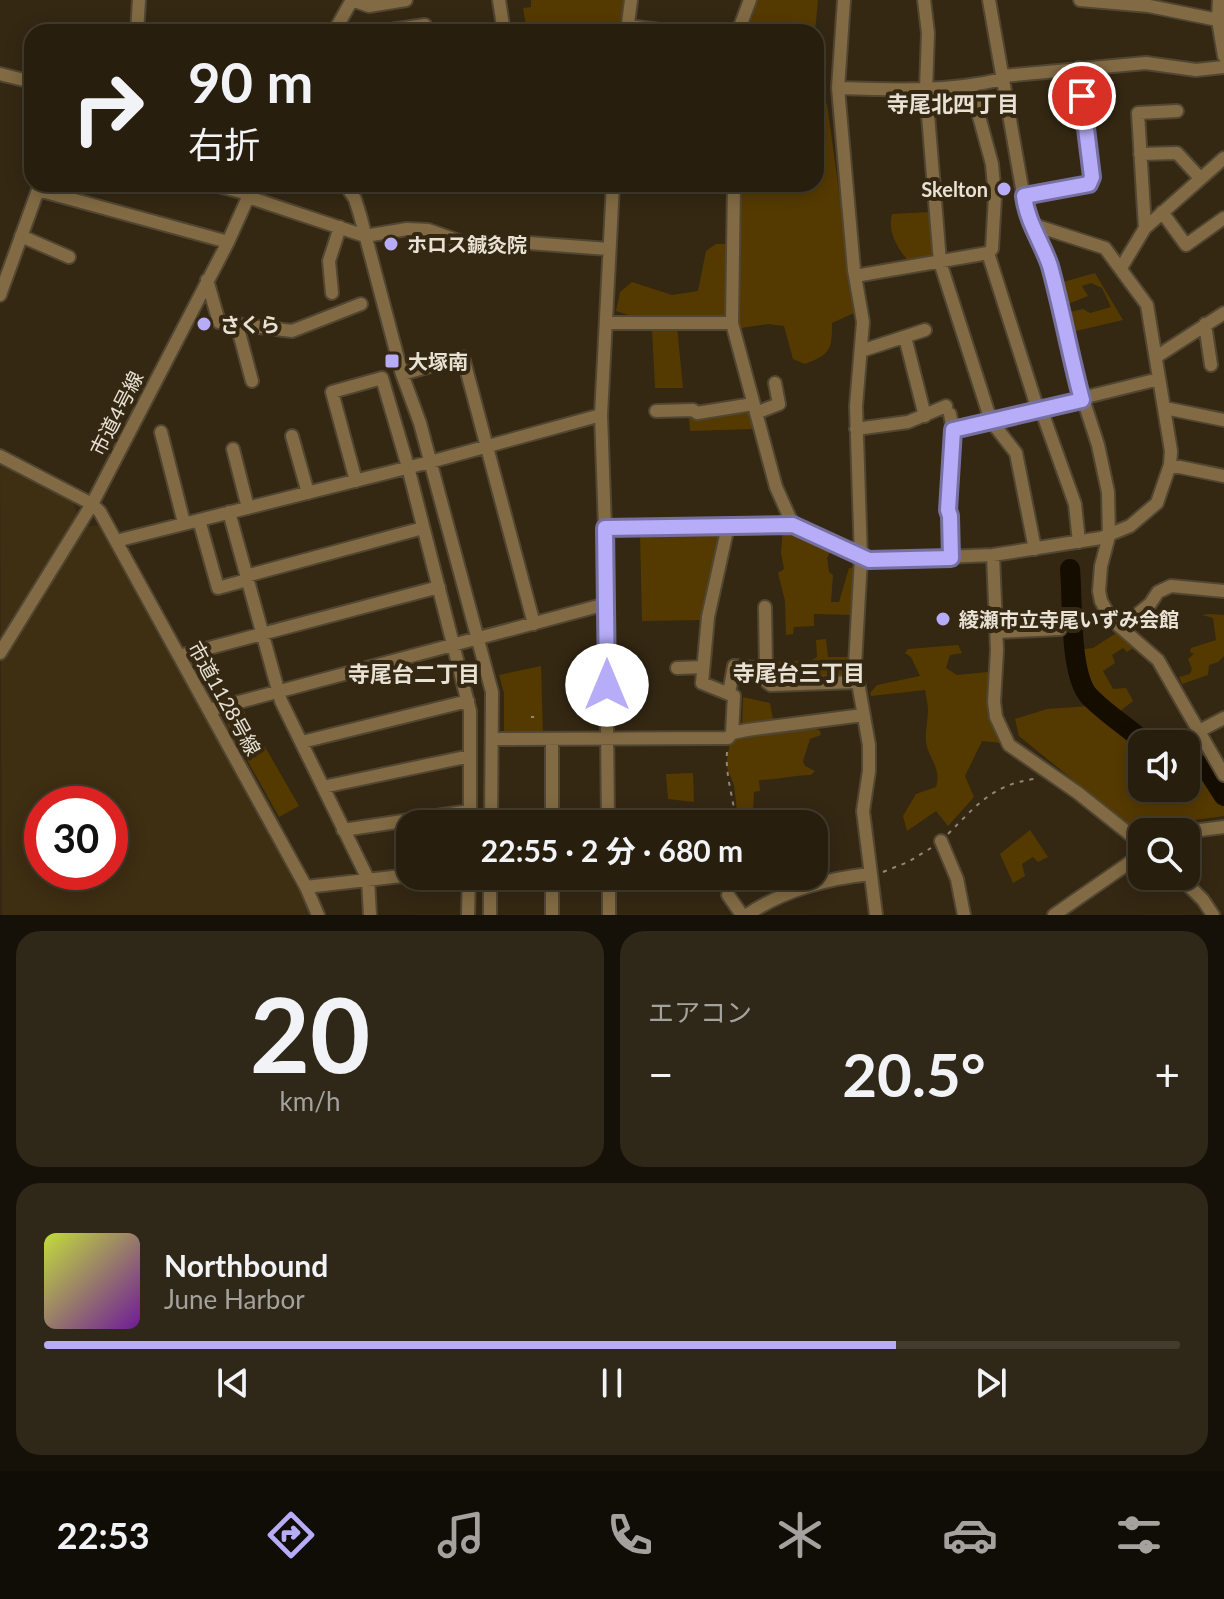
<!DOCTYPE html>
<html lang="ja">
<meta charset="utf-8">
<style>
body{margin:0;font-family:Lato,"Noto Sans JP",sans-serif;background:#2f2717;color:#f1f3f6;height:100vh;display:flex;flex-direction:column;font-size:30px;white-space:nowrap}
*{box-sizing:border-box;margin:0}
p{font-size:26px;color:#a4a29e}
.icon{flex:none;width:44px;height:44px;fill:none;stroke:currentColor;stroke-width:2;stroke-linecap:round;stroke-linejoin:round}
.map{position:relative;height:915px;overflow:hidden}
.drawer{display:flex;flex-direction:column;gap:16px;padding:16px;background:#151008;flex:1}
.drawer>*{flex:none}
.banner{position:absolute;left:24px;top:24px;width:800px;height:168px;border-radius:24px;box-shadow:0 4px 20px #0003,0 0 0 2px #433c2e;background:#271e0e;color:#f1f3f6;overflow:hidden}
.buttons{position:absolute;left:1128px;top:730px;display:grid;gap:16px}
.buttons a{display:grid;place-items:center;width:72px;height:72px;border-radius:16px;background:#271e0e;box-shadow:0 4px 20px #0003,0 0 0 2px #433c2e;font-size:40px}
.speed{position:absolute;left:24px;top:786px;display:flex;gap:16px;font-size:40px;font-weight:700;text-align:center}
.speed>*{display:grid;place-content:center;width:104px;height:104px;border-radius:50%;background:#271e0e;box-shadow:0 4px 20px #0003,0 0 0 2px #433c2e;line-height:1}
.speed .limit{border:12px solid #d22;background:#fff;color:#111}
.pin{position:absolute;display:grid;place-items:center;width:68px;height:68px;color:#fff;margin:-34px;border:4px solid #fff;border-radius:50%;box-shadow:0 2px 8px #0007}
.me{position:absolute;width:88px;margin:-44px;rotate:0deg;stroke-linejoin:round;filter:drop-shadow(0 0 6px #0008)}
.turn{display:flex;align-items:center;gap:28px;height:168px;padding:0 32px;font-size:36px}
.turn .icon{width:104px;height:104px;stroke-width:2.5}
.turn b{display:block;font-size:56px;line-height:68px}
.big{font-size:60px;font-weight:700;line-height:1.1}
.drawer .tile{flex:1;display:flex;flex-direction:column;justify-content:center;gap:12px;min-width:0;padding:0 28px;border-radius:24px;background:#2f2717}
.drawer .dial{align-items:center;gap:0}
.dial b{font-size:104px;line-height:1}
.song{display:flex;align-items:center;gap:24px}
.cover{width:96px;height:96px;border-radius:12px;background:linear-gradient(135deg,hsl(70 70% 55%),hsl(280 70% 35%))}
.played{height:8px;border-radius:4px;background:linear-gradient(90deg,#b6acf8 75%,#433c2e 75%)}
.keys{display:flex;justify-content:space-around;direction:ltr}
.heat{display:flex;justify-content:space-between;align-items:center;font-size:44px;direction:ltr}
.drawer .tiles{flex:1;display:grid;gap:16px;grid-template-columns:1fr 1fr}
.tile:last-child{grid-column:span 2}
.trip{position:absolute;left:396px;top:810px;width:432px;height:80px;border-radius:24px;background:#271e0e;box-shadow:0 4px 20px #0003,0 0 0 2px #433c2e;font-weight:700;line-height:80px;text-align:center}
.dock{display:flex;height:128px;justify-content:space-around;align-items:center;background:#100c06;color:#a4a29e}
.dock .icon{width:56px;height:56px}
.dock .selected{color:#b6acf8}
.dock b{font-size:36px;color:#f1f3f6}
.map>svg:first-child{display:block}
.built{fill:#3e2e12;fill-rule:evenodd}
.green{fill:#553a00}
.lines{fill:none;stroke-linecap:round;stroke-linejoin:round}
.river{stroke:#160d01;stroke-width:20}
.minor-casing{stroke:#514632;stroke-width:16}
.path{stroke:#918777;stroke-width:2;stroke-dasharray:4 6;stroke-linecap:butt}
.minor{stroke:#826b44;stroke-width:12}
.route-casing{stroke:#7670a1;stroke-width:20}
.route{stroke:#b6acf8;stroke-width:14}
.poi-dot{fill:#b6acf8;stroke:#342813;stroke-width:3}
.labels{text-anchor:middle;dominant-baseline:central;stroke-width:8;stroke-linejoin:round;paint-order:stroke}
.poi-label{font-size:20px;font-weight:bold;fill:#e8e1d4;stroke:#342813;text-anchor:start}
.street-label{font-size:20px;fill:#e8e1d4;stroke:#342813}
.neighbourhood-label{font-size:22px;font-weight:bold;fill:#e8e1d4;stroke:#342813}
</style>
<div class="map">
<svg width="1224" height="915" viewBox="0 0 1224 915">
<rect width="100%" height="100%" fill="#342813"/>
<path class="built" d="M0,464L73,502L77,513L87,526H99L300,889L311,915H2ZM42,804H110V872H42Z"/>
<path class="green" d="M531,0H624L619,32H527L523,8L531,7Z
M757,0H818L815,32H746Z
M816,101L827,104L854,299V313L832,323C832,351 830,354 805,364L793,359L784,326L768,324L741,328L736,317H635L616,311L620,292L632,282L672,295L698,291L706,251L716,244H736L739,184H816Z
M930,212L934,256L910,263C898,249 887,232 892,214Z
M1095,273L1123,320L1076,331L1070,312L1083,309L1090,313L1111,307L1102,288L1091,283L1082,286L1088,296L1068,304L1063,282Z
M677,327L683,388H655L652,329Z
M749,411L753,429L690,431L689,418Z
M783,528L793,529L832,548L827,558L829,572L833,575L831,602H839L849,568H854L851,615L814,614V626L794,627L793,634L786,635L785,601L778,573L784,569L781,553Z
M720,531L704,620L642,621L640,533Z
M1210,614L1224,615V656L1218,662L1209,665L1208,675L1182,684L1179,677L1190,674L1192,669L1188,659L1194,654L1190,652L1191,648L1216,640L1213,618L1202,615Z
M1118,632L1135,647L1127,652L1123,648L1112,655L1115,663L1103,671L1113,689L1126,688L1133,701L1119,712C1091,694 1079,686 1077,650L1093,648Z
M826,639L828,657H848L849,677L781,680L770,677V662L812,660L817,657L816,640Z
M958,645L962,653L950,655L946,668L957,675L988,672V711L1002,743L982,741L965,776L974,797L948,826L936,811L907,831L903,816L916,794L936,787C941,772 933,763 928,750C923,737 928,723 928,710C928,704 926,697 925,690L871,696L870,693L877,685L920,676L911,657L905,653L908,649Z
M541,666L543,735L508,736L504,733V693L499,675Z
M743,697L770,703L774,725L742,728Z
M1089,706L1112,718L1144,744H1142V788H1186V763L1204,771L1224,806V816L1173,823L1157,832H1142V836L1019,736L1015,719L1047,709Z
M242,707L299,806L279,817L223,717L225,712Z
M813,727L820,731L821,735L810,739L803,761L805,766L815,771L811,775C793,775 777,780 759,780L760,791L754,792L753,813L738,820L734,785L726,765L731,737C758,731 788,736 813,727Z
M693,773L694,802L668,799L666,774Z
M1030,830L1048,857L1038,862L1033,857L1022,864L1025,876L1013,883L1000,854Z"/>
<g class="lines">
<path class="river" d="M1070,569C1073,600 1069,674 1089,696C1104,712 1126,726 1142,740L1151,744
M1186,760L1206,768L1224,796"/>
<g class="minor-casing">
<path id="minor" d="M352,0L369,6L406,0
M499,0L504,32
M844,0L838,88L854,270L863,322L856,406L861,558L855,665L869,745V771L863,811L876,915
M924,0L928,33L926,90L940,262L991,421L1016,453L1035,549
M989,0L1026,211L1042,243L1050,267L1074,371L1098,445L1108,492L1109,536L1101,566L1099,591L1101,601L1111,619L1158,660L1224,775
M1080,0L1149,6L1218,20
M1219,0L1218,20L1224,56
M628,26L675,32
M137,32L139,0
M334,32L352,0
M377,32L425,25
M627,32L631,0
M738,32L750,0
M0,74L32,82
M1003,76L1146,63L1196,70L1224,67
M971,87L992,164L995,197L992,249L988,253L1038,410
M838,88C894,90 948,92 1003,79
M1140,154L1177,153L1200,178
M211,184L249,194
M345,184L355,199L360,215L402,374L420,423L492,692L491,824
M734,184L732,323L776,487L793,525
M1024,196L1089,184L1092,177L1079,68
M248,197L365,236L407,229L428,230L473,246L501,247L529,243L608,249
M1162,212L1186,245L1224,218
M1145,228L1138,113L1177,111
M21,236L69,257
M1121,268L1145,228L1224,158
M855,276L988,253
M207,280L219,322L292,331L361,304
M332,293L329,261L340,227
M0,295L38,190L228,242
M606,323H732
M1205,324L1211,365
M237,325L252,381
M905,337L925,416
M861,351L925,330
M1156,357L1224,313
M402,374L463,357L534,624
M1165,408L1224,420
M1041,409L1075,504L1079,542
M656,411L693,410L697,413L753,404
M756,413L779,404L775,383
M950,414L953,430L948,499L951,558
M856,429L908,422L946,406
M953,430L1159,379
M161,432L184,523
M292,436L308,493
M233,449L248,508
M0,456L92,504L100,512L306,887L318,915
M1170,465L1224,476
M356,481L332,392L382,378L408,467L470,711V824
M229,512L281,701L368,879L370,915
M199,520L218,588L247,580
M728,526L708,617L702,683L734,696L732,733
M605,528L793,525L869,560L993,555L1101,538L1130,526L1157,503L1170,465L1171,451L1147,305L1105,248L1031,224
M116,541L430,462L601,415
M993,555L997,650L994,702L996,717L1009,745L1078,793L1142,844
M246,576L423,528
M765,607L766,669
M1122,627L1150,604L1158,592L1171,586L1224,591
M996,632L1060,629
M0,653L92,504L228,242L254,184
M179,656L439,587
M677,668L703,667
M729,693L734,666L766,669L767,682L771,685L857,682
M209,710L606,604
M1199,731L1224,718
M493,739L728,738L732,733L747,730L863,715
M552,739V824
M302,742L468,701
M323,787L470,756
M608,824L605,528L601,415L613,184
M343,830L470,811
M1185,832L1224,827
M941,841L957,879L964,915
M609,876V915
M1179,876L1203,900L1213,915
M306,887L410,875
M728,895L742,915
M468,915L469,876
M490,915V876
M552,915V876
M747,915C782,891 828,878 871,874
M1054,915L1142,854"/>
</g>
<path class="path" d="M531,717H534
M727,752C725,776 734,799 736,824
M948,834C977,805 992,785 1034,779
M883,872L908,862L931,848
M754,876L763,892"/>
<use href="#minor" class="minor"/>
</g>
<g class="lines">
<g class="route-casing">
<path id="route" d="M607,685L605,528L793,525L869,560L951,558L950,516L948,510L953,430L1082,400C1070,355 1062,310 1050,266C1042,242 1027,222 1024,196L1089,184L1092,177L1082,96"/>
</g>
<use href="#route" class="route"/>
</g>
<g class="poi-dot">
<circle cx="1004" cy="189" r="8"/>
<circle cx="391" cy="244" r="8"/>
<circle cx="204" cy="324" r="8"/>
<rect x="384" y="353" width="16" height="16" rx="4"/>
<circle cx="943" cy="619" r="8"/>
</g>
<g class="labels">
<g class="poi-label">
<text x="988" y="189" text-anchor="end">Skelton</text>
<text x="407" y="244">ホロス鍼灸院</text>
<text x="220" y="324">さくら</text>
<text x="408" y="361">大塚南</text>
<text x="959" y="619">綾瀬市立寺尾いずみ会館</text>
</g>
<g class="street-label">
<text transform="translate(116 413) rotate(-63)">市道4号線</text>
<text transform="translate(225 698) rotate(61)">市道1128号線</text>
</g>
<g class="neighbourhood-label">
<text x="953" y="103">寺尾北四丁目</text>
<text x="799" y="672">寺尾台三丁目</text>
<text x="414" y="673">寺尾台二丁目</text>
</g>
</g>
</svg>
<div class="buttons">
<a><svg class="icon" aria-label="sound" viewBox="0 0 24 24"><path d="M4 9h4l5-4v14l-5-4H4zM17 9q2 3 0 6"/></svg></a>
<a><svg class="icon" aria-label="search" viewBox="0 0 24 24"><circle cx="10" cy="10" r="6"/><path d="M15 15l6 6"/></svg></a>
</div>
<div class="speed"><div class="limit">30</div></div>
<div class="pin" style="left:1082px;top:96px;background:#d93025"><svg class="icon" aria-label="arrive" viewBox="0 0 24 24"><path d="M6 21V4h12l-3 4 3 4H6"/></svg></div>
<svg class="me" style="left:607px;top:685px" viewBox="-20 -20 40 40"><circle r="19" fill="#fff"/><path d="M0-13L10 11 0 6-10 11z" fill="#b6acf8"/></svg>
<div class="trip">22:55 · 2 分 · 680 m</div>
<div class="banner">
<div class="turn"><svg class="icon" aria-label="right" viewBox="0 0 24 24"><path d="M7 20v-9h11M14 6l5 5-5 5"/></svg><div><b>90 m</b>右折</div></div>
</div>
</div>
<section class="drawer">
<div class="tiles">
<div class="tile dial"><b>20</b><p>km/h</p></div>
<div class="tile"><p>エアコン</p>
<div class="heat"><a>−</a><b class="big">20.5°</b><a>+</a></div>
</div>
<div class="tile">
<div class="song"><i class="cover"></i><div><b>Northbound</b><p>June Harbor</p></div></div>
<div class="played"></div>
<div class="keys"><svg class="icon" aria-label="previous" viewBox="0 0 24 24"><path d="M18 5L8 12l10 7zM5 5v14"/></svg><svg class="icon" aria-label="pause" viewBox="0 0 24 24"><path d="M8 5v14M16 5v14"/></svg><svg class="icon" aria-label="next" viewBox="0 0 24 24"><path d="M6 5l10 7-10 7zM19 5v14"/></svg></div>
</div>
</div>
</section>
<nav class="dock">
<b>22:53</b>
<svg class="icon selected" aria-label="directions" viewBox="0 0 24 24"><path d="M12 3l9 9-9 9-9-9zM9 14v-3h6M13 9l2 2-2 2"/></svg>
<svg class="icon" aria-label="music" viewBox="0 0 24 24"><path d="M9 18V5l10-2v13"/><circle cx="6" cy="18" r="3"/><circle cx="16" cy="16" r="3"/></svg>
<svg class="icon" aria-label="phone" viewBox="0 0 24 24"><path d="M5 4h4l2 5-3 2q2 4 5 5l2-3 5 2v4C11 20 4 13 5 4z"/></svg>
<svg class="icon" aria-label="climate" viewBox="0 0 24 24"><path d="M12 3v18M4 7l16 10M4 17L20 7"/></svg>
<svg class="icon" aria-label="car" viewBox="0 0 24 24"><path d="M5 17H2v-5l4-1 3-4h7l3 4 3 1v5h-3M9 17h6M6 11h13"/><circle cx="7" cy="17" r="2"/><circle cx="17" cy="17" r="2"/></svg>
<svg class="icon" aria-label="filters" viewBox="0 0 24 24"><path d="M4 7h16M4 17h16"/><circle cx="9" cy="7" r="2"/><circle cx="15" cy="17" r="2"/></svg>
</nav>
